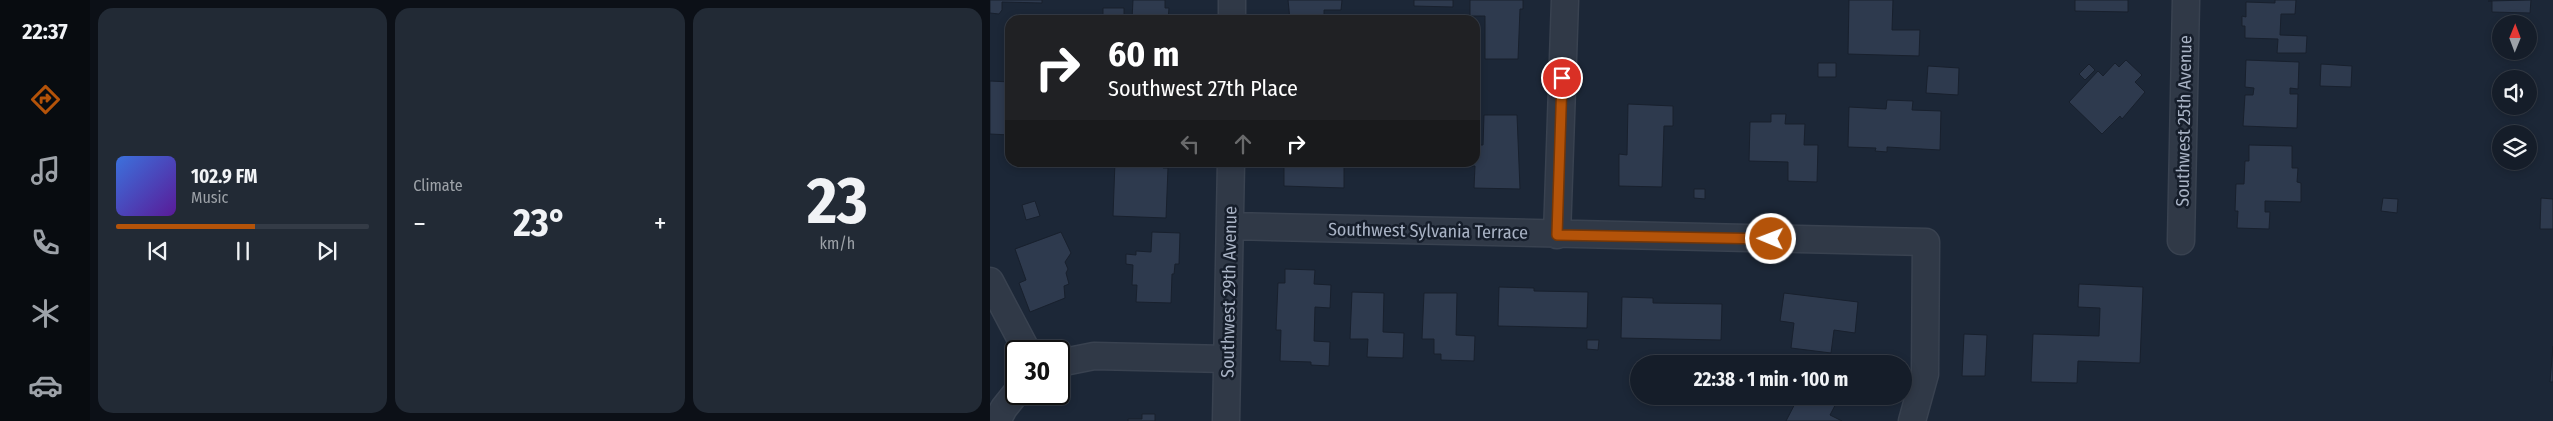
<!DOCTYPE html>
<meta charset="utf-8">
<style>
body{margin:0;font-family:"Fira Sans Condensed",sans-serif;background:#222a35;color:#f1f3f6;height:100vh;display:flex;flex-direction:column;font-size:19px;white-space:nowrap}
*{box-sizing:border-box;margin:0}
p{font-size:16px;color:#9da2a8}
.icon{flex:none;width:28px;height:28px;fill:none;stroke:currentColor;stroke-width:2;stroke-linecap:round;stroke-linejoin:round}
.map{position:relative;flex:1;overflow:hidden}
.drawer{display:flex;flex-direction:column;gap:8px;padding:8px;background:#0c1017;width:900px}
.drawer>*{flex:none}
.guide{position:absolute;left:15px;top:15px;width:475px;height:152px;border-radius:15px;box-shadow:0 2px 8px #0003,0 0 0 1px #343b46;background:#202124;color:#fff;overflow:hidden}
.needle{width:32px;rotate:1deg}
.tools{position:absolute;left:1502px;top:15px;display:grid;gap:10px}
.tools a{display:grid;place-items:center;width:45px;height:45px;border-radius:50%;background:#151d29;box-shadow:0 2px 8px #0003,0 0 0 1px #343b46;font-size:25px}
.speed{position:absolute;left:15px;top:340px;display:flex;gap:10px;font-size:25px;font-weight:700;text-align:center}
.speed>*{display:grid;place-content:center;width:65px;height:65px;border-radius:50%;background:#151d29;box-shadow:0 2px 8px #0003,0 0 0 1px #343b46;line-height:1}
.speed .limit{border:2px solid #111;border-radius:8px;background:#fff;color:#111}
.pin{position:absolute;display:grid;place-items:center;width:42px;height:42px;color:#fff;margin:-21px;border:2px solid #fff;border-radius:50%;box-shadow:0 1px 5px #0007}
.me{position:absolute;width:55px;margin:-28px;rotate:271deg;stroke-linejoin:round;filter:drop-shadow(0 0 4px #0008)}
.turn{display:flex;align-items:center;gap:18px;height:105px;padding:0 20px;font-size:22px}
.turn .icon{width:65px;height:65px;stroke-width:2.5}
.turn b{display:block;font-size:35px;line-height:42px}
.lanes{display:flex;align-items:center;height:48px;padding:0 20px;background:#0003;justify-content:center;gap:25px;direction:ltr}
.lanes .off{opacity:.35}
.big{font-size:38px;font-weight:700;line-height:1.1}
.drawer .widget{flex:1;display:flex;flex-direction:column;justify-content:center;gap:8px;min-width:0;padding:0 18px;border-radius:15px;background:#222a35}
.drawer .dial{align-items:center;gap:0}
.dial b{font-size:65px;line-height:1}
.song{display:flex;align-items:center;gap:15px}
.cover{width:60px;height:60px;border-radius:8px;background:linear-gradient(135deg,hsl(220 70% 55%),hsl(270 70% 35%))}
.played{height:5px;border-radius:2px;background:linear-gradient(90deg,#b45309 55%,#343b46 55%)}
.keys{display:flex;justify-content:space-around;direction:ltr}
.heat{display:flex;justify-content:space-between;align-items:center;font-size:28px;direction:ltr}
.drawer .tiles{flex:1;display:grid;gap:8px;grid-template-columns:repeat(3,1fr)}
.trip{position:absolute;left:640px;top:355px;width:282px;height:50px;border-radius:25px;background:#151d29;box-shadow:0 2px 8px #0003,0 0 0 1px #343b46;font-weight:700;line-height:50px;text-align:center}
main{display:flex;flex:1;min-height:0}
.tabs{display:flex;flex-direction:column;width:90px;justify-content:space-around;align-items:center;background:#080c10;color:#9da2a8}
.tabs .icon{width:35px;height:35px}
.tabs .active{color:#b45309}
.tabs b{font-size:22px;color:#f1f3f6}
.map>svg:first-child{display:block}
.building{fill:#2e3a4e;stroke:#18202d}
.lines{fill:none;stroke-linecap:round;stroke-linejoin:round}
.minor-casing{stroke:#394250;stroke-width:29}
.minor{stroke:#303947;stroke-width:26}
.route-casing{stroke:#753606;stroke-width:12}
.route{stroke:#b45309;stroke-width:9}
.labels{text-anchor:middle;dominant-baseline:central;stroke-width:5;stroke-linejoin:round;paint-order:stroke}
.street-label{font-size:18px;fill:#a9b3c5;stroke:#161e2b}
</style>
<main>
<nav class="tabs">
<b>22:37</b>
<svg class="icon active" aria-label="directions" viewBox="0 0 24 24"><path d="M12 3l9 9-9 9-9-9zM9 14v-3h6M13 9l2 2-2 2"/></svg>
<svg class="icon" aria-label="music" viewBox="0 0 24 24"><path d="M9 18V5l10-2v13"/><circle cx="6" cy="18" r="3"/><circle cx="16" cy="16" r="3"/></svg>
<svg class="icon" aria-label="phone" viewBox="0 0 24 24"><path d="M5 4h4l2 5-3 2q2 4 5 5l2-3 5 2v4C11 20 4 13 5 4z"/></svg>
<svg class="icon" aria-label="climate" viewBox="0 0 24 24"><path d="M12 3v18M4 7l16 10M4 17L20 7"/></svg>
<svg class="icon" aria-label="car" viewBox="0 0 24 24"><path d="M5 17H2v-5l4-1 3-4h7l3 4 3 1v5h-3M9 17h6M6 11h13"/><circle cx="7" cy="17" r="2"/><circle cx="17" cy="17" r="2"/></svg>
</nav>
<section class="drawer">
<div class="tiles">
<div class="widget">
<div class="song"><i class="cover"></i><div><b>102.9 FM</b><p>Music</p></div></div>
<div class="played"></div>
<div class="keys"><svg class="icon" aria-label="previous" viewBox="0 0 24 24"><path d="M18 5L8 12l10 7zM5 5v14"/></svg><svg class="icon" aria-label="pause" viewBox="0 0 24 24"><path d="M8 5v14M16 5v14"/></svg><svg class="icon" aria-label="next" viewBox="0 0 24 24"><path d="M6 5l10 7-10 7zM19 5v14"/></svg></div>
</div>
<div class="widget"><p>Climate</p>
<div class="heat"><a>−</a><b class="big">23°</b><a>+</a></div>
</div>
<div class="widget dial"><b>23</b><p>km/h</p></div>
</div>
</section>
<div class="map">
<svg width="1563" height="421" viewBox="0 0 1563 421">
<rect width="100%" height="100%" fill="#1c2737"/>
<path class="building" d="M0,0H52V3L12,2V10L9,14L0,13Z
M143,0H175V8H179L178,20H142Z
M298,0H352L351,10H334V20H300Z
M424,0H463V7L424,6Z
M480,0H533V9H530L528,59H495V16H480Z
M859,0H903L902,30H930L929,56L858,54Z
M1085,0H1138V12L1085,11Z
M1285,0H1306L1305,14H1291L1290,35L1317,36L1316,53H1287L1288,39L1255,38V26H1252V16L1256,17V2L1285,3Z
M1541,0L1540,13L1502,12V1H1498Z
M113,8H134V20H113Z
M1136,60L1152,75L1145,82L1155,92L1132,119L1130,116L1112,134L1079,102L1108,71L1113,76L1125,63L1129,67Z
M1256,60L1309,62L1308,89L1300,88V94H1308L1307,128L1253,126L1255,95H1263L1264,88L1255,87Z
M828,63H846V77H828Z
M1099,64L1105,70L1095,80L1089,74Z
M1331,64L1362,66L1361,87L1330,86Z
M938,66L969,68L968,95L936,93Z
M0,81L20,82V135L0,134Z
M897,100L923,101L922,110L951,111L950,150L897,147V152L885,151L886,148L858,147L859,107L896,109Z
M638,104L683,106V126H674L672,187L629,186V154L637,155Z
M781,114H796L795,124H815L814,145H828L827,182L798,181V162L759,161L760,122H781Z
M494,115H527L530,189L484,188L485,166H477V162H485V145H493Z
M1259,145L1302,146V168H1308L1307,182L1311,183V202L1275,201V212H1280L1279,229L1247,228L1248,211H1245L1246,184H1254L1255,161H1259Z
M125,162H173V168H178L176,218L123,216Z
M294,162L354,164V188L294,186Z
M704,189H715V199L704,198Z
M1393,198L1408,199L1407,213L1391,211Z
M1551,198L1563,199V229H1550Z
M45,201L50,216L36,220L32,205Z
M71,232L81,253L75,262L78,269L76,273L79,284L74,286L75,298L40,312L29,283L36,280L25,249Z
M162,232L190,233L189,264H185L184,274H182L181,303L146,302L147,285H142L143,265L136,264V254L146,255V251L161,252Z
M295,269L325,270L324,284L341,285L340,308L325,307L324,341L340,342L339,366L321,365V362L290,361L291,330H286L288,283H295Z
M1089,284L1153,287L1150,363L1088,361L1087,383L1041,382L1043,334L1109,336L1110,308L1088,307Z
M509,287L544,288V291L598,292L597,328L508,326Z
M362,292L394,293L393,332L414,333L413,358L377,357L378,339H360Z
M434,293H467L466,335L485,336L484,361L451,360V354H444V339H432Z
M794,293L868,302L865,333L844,330L841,353L801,348L804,323L790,321Z
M632,297L663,298V303L732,304L731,340L631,338Z
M974,334L997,335L995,376H972Z
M597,340H609L608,350L597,349Z
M1563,346V382H1560Z
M809,396H850L840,415L852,421H796Z
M152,414H165V421H138V419H152Z"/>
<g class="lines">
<g class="minor-casing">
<path id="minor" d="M242,20V0
M241,226L936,242L935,374L922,421
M567,235L575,0
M1191,241L1196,0
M0,281L37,351
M69,363L104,356L237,359
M7,421L14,408L26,393
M236,421L241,162"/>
</g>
<use href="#minor" class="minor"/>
</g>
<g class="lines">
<g class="route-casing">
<path id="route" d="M572,78L567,235L781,239"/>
</g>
<use href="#route" class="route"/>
</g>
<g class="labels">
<g class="street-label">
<text transform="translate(1194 121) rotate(-89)">Southwest 25th Avenue</text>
<text transform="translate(438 231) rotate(1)">Southwest Sylvania Terrace</text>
<text transform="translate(239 292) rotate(-89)">Southwest 29th Avenue</text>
</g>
</g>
</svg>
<div class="tools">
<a><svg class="needle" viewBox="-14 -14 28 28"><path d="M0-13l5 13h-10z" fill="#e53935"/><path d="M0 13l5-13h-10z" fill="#9da2a8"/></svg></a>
<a><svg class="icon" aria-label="sound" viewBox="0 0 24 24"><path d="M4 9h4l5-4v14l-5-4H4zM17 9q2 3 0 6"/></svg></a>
<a><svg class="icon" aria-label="layers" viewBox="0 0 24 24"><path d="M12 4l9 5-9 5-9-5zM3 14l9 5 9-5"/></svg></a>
</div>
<div class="speed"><div class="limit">30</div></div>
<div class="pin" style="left:572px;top:78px;background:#d93025"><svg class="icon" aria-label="arrive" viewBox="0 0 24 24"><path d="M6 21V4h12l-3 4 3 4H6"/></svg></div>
<svg class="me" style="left:781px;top:239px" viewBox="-20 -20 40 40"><circle r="17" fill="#b45309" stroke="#fff" stroke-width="3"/><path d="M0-11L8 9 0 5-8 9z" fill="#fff"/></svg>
<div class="trip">22:38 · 1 min · 100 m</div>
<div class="guide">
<div class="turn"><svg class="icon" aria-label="right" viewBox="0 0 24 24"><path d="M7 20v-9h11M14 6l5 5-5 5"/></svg><div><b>60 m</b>Southwest 27th Place</div></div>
<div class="lanes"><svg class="icon off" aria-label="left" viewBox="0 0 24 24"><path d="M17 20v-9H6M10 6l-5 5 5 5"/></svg><svg class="icon off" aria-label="ahead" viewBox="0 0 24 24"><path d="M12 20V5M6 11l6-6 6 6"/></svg><svg class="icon" aria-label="right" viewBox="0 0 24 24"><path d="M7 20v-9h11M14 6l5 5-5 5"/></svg></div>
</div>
</div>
</main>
